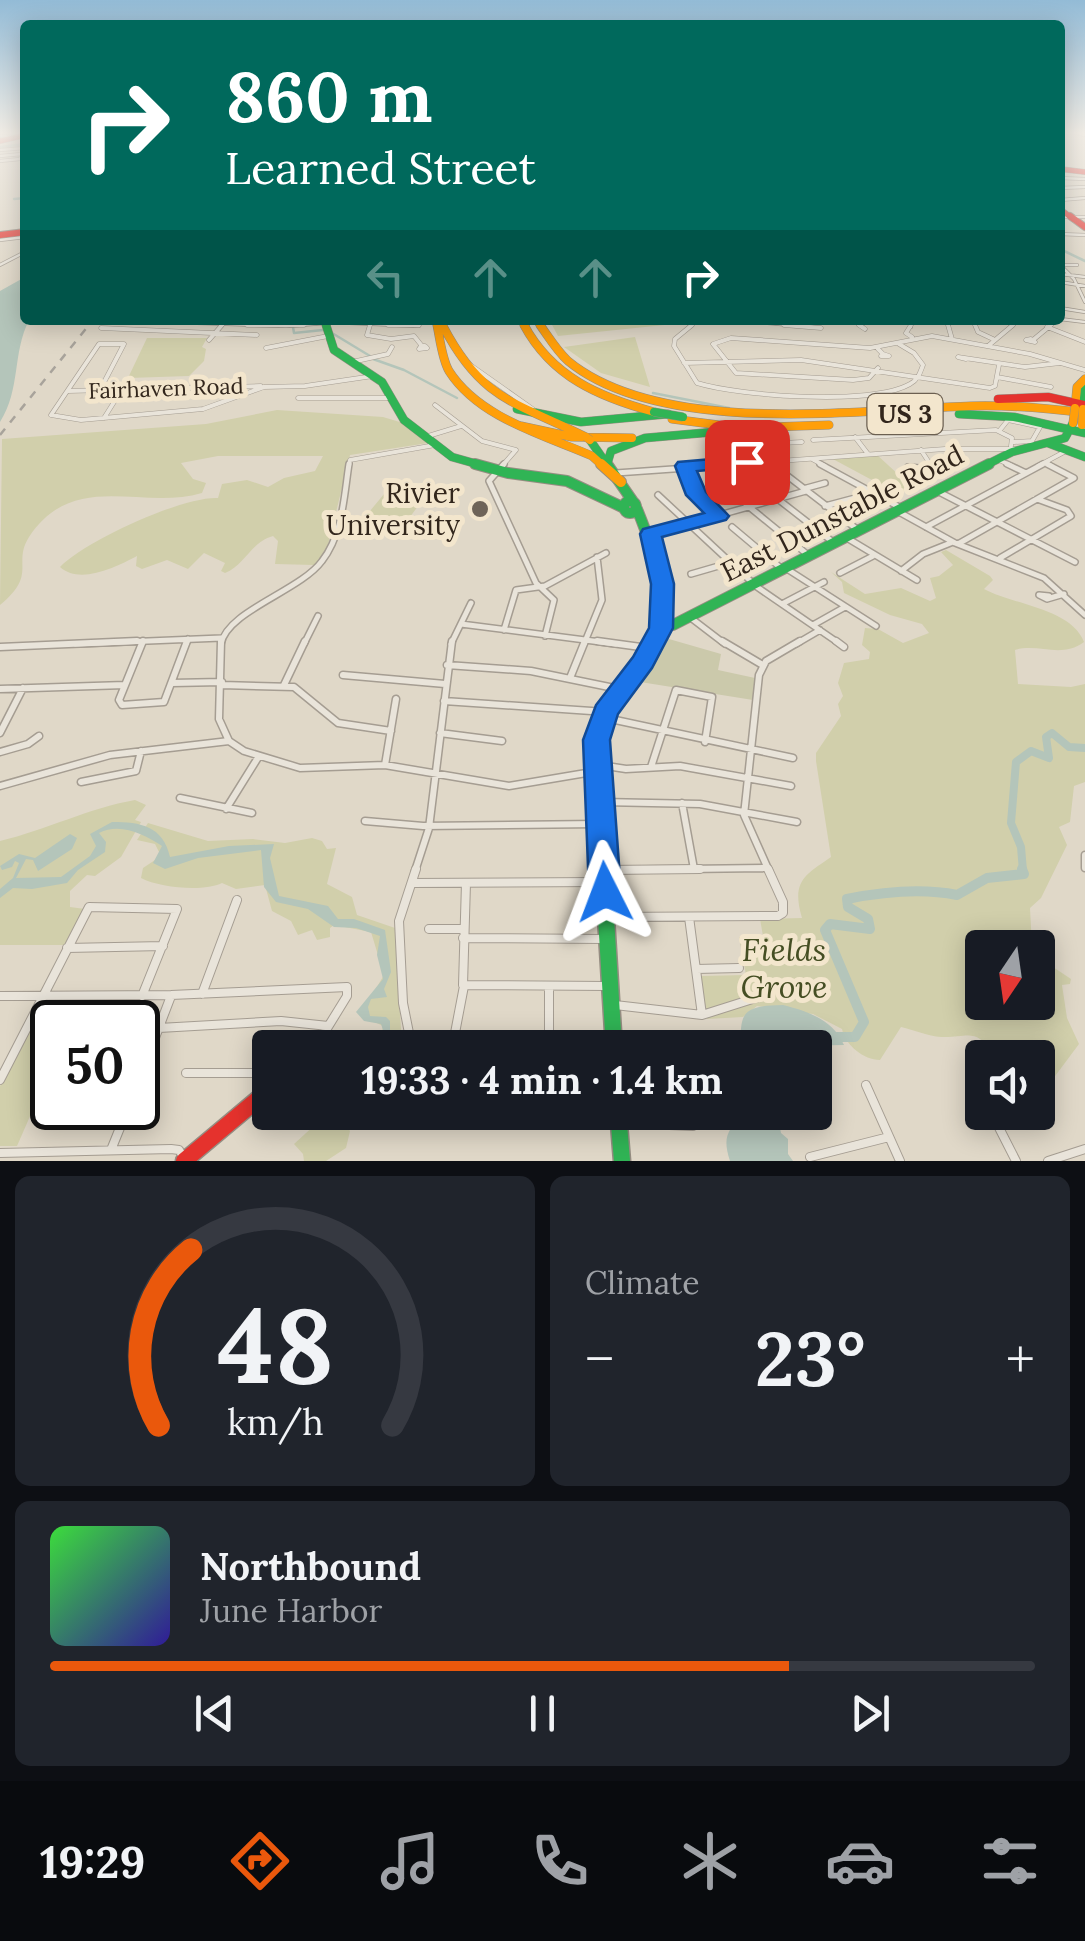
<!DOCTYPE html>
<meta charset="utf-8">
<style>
body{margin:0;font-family:Lora,serif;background:#20242c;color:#f1f3f6;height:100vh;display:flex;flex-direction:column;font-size:38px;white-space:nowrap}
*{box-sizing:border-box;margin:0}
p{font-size:32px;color:#9ea1a6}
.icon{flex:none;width:55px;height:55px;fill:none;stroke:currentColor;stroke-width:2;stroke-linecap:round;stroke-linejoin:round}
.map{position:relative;height:1161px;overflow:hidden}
.panel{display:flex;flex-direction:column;gap:15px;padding:15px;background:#0d0f14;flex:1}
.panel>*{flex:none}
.banner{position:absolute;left:20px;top:20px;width:1045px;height:305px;border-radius:10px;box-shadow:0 5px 25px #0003;background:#00695c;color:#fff;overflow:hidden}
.needle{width:65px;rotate:193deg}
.buttons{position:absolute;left:965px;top:930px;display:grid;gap:20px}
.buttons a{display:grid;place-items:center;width:90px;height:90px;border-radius:10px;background:#171b24;box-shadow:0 5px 25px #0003;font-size:50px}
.speed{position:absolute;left:30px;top:1000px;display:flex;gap:20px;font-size:50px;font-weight:700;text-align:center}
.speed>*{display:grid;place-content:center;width:130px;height:130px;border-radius:50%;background:#171b24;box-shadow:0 5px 25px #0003;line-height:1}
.speed .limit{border:5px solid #111;border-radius:15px;background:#fff;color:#111}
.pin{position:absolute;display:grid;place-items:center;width:85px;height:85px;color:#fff;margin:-42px;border-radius:20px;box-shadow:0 5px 15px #0006}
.me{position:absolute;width:110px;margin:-55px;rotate:357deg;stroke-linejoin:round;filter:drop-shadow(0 0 8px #0008)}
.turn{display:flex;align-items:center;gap:35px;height:210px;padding:0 40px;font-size:45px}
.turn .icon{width:130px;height:130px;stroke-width:2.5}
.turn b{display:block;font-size:70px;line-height:85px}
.lanes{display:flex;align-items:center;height:95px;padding:0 40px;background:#0003;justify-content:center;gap:50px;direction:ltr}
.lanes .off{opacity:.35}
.big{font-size:75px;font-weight:700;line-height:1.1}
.panel .widget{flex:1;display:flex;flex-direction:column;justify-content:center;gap:15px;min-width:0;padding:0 35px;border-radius:15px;background:#20242c}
.panel .dial{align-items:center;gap:0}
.dial svg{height:260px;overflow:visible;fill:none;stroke:#363941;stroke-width:7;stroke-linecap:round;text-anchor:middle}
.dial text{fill:#f1f3f6;stroke:none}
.song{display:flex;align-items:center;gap:30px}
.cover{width:120px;height:120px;border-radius:15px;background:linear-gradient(135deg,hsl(120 70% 55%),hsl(250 70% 35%))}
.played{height:10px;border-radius:5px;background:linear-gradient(90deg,#ea580c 75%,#363941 75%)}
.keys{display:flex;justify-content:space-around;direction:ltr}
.heat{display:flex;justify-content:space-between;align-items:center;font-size:55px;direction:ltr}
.panel .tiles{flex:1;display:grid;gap:15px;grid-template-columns:1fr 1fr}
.widget:last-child{grid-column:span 2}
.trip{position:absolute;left:252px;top:1030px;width:580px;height:100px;border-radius:10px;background:#171b24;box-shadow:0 5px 25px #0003;font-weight:700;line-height:100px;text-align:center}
.dock{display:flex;height:160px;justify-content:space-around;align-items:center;background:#090b0e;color:#9ea1a6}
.dock .icon{width:70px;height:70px}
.dock .active{color:#ea580c}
.dock b{font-size:45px;color:#f1f3f6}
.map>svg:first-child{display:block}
.green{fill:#d1cfab}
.cemetery{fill:#cbc9ab}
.water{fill:#b4c5ba}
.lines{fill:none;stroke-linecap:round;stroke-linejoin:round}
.stream{stroke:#b4c5ba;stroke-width:2.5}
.river-far1{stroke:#b4c5ba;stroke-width:8}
.river{stroke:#b4c5ba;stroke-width:10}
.street-far4-casing{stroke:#a59d92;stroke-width:4}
.street-far3-casing{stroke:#a59d92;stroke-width:5}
.street-far2-casing{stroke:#a59d92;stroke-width:8}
.street-far1-casing{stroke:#a59d92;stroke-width:9}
.street-casing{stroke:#a59d92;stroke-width:10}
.fast-far4-casing{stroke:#958d82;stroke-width:8}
.fast-far3-casing{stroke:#958d82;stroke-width:9}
.fast-far2-casing{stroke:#958d82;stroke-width:12}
.fast-far1-casing{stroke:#958d82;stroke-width:15}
.fast-casing{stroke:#958d82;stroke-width:19}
.slow-far2-casing{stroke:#958d82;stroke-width:8}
.slow-far1-casing{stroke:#958d82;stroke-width:9}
.slow-casing{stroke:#958d82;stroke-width:12}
.jam-far3-casing{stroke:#958d82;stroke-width:6}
.jam-far2-casing{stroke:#958d82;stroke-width:8}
.jam-far1-casing{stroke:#958d82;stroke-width:9}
.jam-casing{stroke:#958d82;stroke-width:19}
.street-far4{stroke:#e9e4da;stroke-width:2.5}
.street-far3{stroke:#e9e4da;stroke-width:4}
.street-far2{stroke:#e9e4da;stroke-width:5}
.street-far1{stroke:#e9e4da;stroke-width:6}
.street{stroke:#e9e4da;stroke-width:8}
.fast-far4{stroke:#30b455;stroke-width:6}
.fast-far3{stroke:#30b455;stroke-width:8}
.fast-far2{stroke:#30b455;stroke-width:10}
.fast-far1{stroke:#30b455;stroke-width:12}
.fast{stroke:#30b455;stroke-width:16}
.slow-far2{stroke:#ff9f0a;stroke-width:6}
.slow-far1{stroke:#ff9f0a;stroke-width:8}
.slow{stroke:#ff9f0a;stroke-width:10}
.jam-far3{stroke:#e5322d;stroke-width:5}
.jam-far2{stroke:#e5322d;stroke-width:6}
.jam-far1{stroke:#e5322d;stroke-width:8}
.jam{stroke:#e5322d;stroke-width:16}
.rail{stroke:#a8a39b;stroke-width:2.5;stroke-dasharray:8 8;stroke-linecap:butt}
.fast-bridge-casing{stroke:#958d82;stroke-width:9;stroke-linecap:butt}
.slow-bridge-casing{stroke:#958d82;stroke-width:9;stroke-linecap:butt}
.fast-bridge{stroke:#30b455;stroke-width:8}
.slow-bridge{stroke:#ff9f0a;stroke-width:8}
.route{fill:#1a73e8;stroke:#114b97;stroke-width:2.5}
.poi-dot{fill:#6f6458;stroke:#f3e6cd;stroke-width:4}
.labels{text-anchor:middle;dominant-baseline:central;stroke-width:10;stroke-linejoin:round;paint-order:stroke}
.far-street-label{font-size:22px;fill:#32261c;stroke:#f3e6cd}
.shield{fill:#f3e6cd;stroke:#6c6051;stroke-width:2.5}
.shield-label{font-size:25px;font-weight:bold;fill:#32261c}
.poi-label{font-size:28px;fill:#32261c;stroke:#f3e6cd;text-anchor:end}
.street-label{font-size:28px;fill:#32261c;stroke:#f3e6cd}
.near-park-label{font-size:32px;font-style:italic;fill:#454e23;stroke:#f3e6cd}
</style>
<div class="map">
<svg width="1085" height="1161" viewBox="0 0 1085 1161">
<rect width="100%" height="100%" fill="#e0d8c8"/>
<path class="green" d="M553,320H674V324L558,336L551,323Z
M635,337L650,387L601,373L564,347Z
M147,338H207L202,347L206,349L204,361L189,376L128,378Z
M277,410L383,417L403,423L428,443L350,455L327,549L314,565L275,564L278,541L273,536C251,542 245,565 225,573L221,571L225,563L204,553L188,569L167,560L142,569L136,566L137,556C116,567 80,585 60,567C85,541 183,496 218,498L222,484L247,480L268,487L284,478L315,471L323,456H218L181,463L193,479L206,483L202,493C141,511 74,469 29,537C12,564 38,574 0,605L2,439L206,424Z
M876,454L912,487L898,494L831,458Z
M389,488L427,494L404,525L365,517Z
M946,550L990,576L993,580L984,589C1013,605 1071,608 1084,642C1061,659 1039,643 1015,650L1018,684L1071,687L1085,684V782L1074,786L1070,822L1059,827L1067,845L1041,898L1030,908L1032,947L982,948V1002H1038V957L1071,979L1070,984L1062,985L1067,1018L1079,1044L1044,1091H1038V1058L995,1057C976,1026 969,1038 941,1037C928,1036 914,1030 901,1027L880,1060C864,1060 845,1045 842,1029L813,1014L757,1006L743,1017L707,1019L701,976L746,975L739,937L763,936L760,919L802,918C791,881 805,875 831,857L816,761V753L841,716L838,704L843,696L838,683L844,663L869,659L870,652L862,645L865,628L878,629L903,643L929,633L922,624L890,615L844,593L842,582L831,572L865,594L901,588L930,601L936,598L930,578L939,576L953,565L941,552Z
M135,800L146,805L135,820L141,822L121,857L95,876L87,875L70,891V907L85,909L65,945H0V841C46,830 89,808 135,800Z
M148,823L208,841L253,839L285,843L312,838L322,841L327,849L336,848L327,884L352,897L357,915L395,928L402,1047H380L383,1026L360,1015L384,975L371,932L334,925L330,928V937L317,940L312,930L298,935L291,921L272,911L265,885L236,889L222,883C204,892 160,888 141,878L143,868L161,856L155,844L137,840Z
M29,1028H52V1108H75L73,1114H31L17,1146H0V1086Z
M335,1120H341L350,1131L346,1148L326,1161H304L303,1154L294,1144L317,1123L329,1129Z"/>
<path class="cemetery" d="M662,637L721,654L718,670L755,678L753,700L634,681Z"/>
<path class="water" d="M25,277V320H29C12,354 21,389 0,422V291Z
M112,822C141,822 163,826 170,857L229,846L274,844L270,858L279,896L328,906L338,919H354L385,930L391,972L384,989L387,997L371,999L368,1007L370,1016L386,1017L390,1021V1047H378L383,1030L381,1024L364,1021L356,1012L383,979L377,955L380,936L356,928L334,927L308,909L276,902L264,887L261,850L198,858L165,869L153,863L162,846C144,834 120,822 99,833L106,842L105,852L78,870L67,883L32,889L13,888L0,898V889L13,878L19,863L15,861L12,867L2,870L0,866L19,854L35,858L70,834L77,838L72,849L38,871L33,860L26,859L16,878L61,877L90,856L96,846L90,834Z
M783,1005C810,1012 833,1020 844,1045L741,1047C739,1009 746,1006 783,1005Z
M742,1113H777L781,1133L788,1139V1154L793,1161H730C722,1136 728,1132 742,1113Z"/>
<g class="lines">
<path class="stream" d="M0,147L25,144
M14,199L25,198
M1060,249L1085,261
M293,327L294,333L323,330
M332,333L370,356
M373,359L404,370L457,398
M653,393L729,408"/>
<path class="river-far1" d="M1023,871L1021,847L1011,823L1016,762L1031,751L1049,758L1046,737L1052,733L1069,747L1085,748"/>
<path class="river" d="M837,1037H855L864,1022L825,930L830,924L870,929L868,919L848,907L847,899C882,892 922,888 957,895L987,878L1024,874L1022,869"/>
<g class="street-far4-casing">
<path id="street-far4" d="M1071,132L1085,135
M0,136L17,137
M0,150L25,148
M0,156L22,154
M0,161L20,159L25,148
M1060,178L1085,179
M1060,188L1085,187
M1060,200L1085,198
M1060,217H1085
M1060,234L1085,235
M0,240L25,237
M0,265L25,252
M1060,265L1074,279L1085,302
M1063,265H1077
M1060,274L1085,277
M1060,282L1085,286
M1060,308L1085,312
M1060,319L1085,322
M109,320L286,326L327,323
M733,320L812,327
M853,320L863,327
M908,320L911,327
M947,320L949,327
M973,320L976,327
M326,322L419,326L420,320
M819,322L852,320
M220,327L226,320
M689,327L697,320
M1010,327L1019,320
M1048,327L1056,320"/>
</g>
<g class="street-far3-casing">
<path id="street-far3" d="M247,325H304
M370,325L367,335L391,339L414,336L422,346
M388,325H419
M692,325L675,339L674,346L697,383C739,396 872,406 910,384C918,380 920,373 923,365L914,353L899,344
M784,325L821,328
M859,325L865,329
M911,325L906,333L912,337
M948,325L952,339
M975,325L978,332L993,339
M1047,327L1085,342
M101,328L257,335
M1031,339L1035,342L1026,340Z
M209,340L222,325
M1033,340L1051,325
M421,346H425L427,348L419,349Z
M988,346L1013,325
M266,348L328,336
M878,349L883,354
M883,354L889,356H881Z
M966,359L958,357L1025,367L1060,363
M352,362L388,354L392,347
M466,362L534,410
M684,363L801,360L990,388L995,386L999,365
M878,368L869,378L853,380L736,373L713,344L731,338L870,348L932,336L1030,354L1085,370
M997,377L1051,387
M100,390L124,344H99L51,415L81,420L203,409L264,387L305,386L373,376
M68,391L261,386
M298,398H392
M435,405L482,441L516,450L502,466
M104,418L121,391
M1000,430L1008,420L1040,427L1032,441L1014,442
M425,437L461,426
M855,437L868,454
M742,438L747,462
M711,440L715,465
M813,440L996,430L1012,438L1011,446
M744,445L802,442
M921,450L930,464L925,466
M812,459L825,466
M997,459L1012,466
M770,461L775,466
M1046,463L1052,466
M349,466L350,460L435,445
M710,466L945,449H1018
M1038,466L1066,451"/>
</g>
<g class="street-far2-casing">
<path id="street-far2" d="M504,464L489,481L536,583L554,600L545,636
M772,464L858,530
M820,464L901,508
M1007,464L1026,473
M685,466L697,495L719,516
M919,468L908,467L915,470L930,464
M616,473L744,464
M782,474L761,486L833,542
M724,479L731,492L808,555
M803,489L825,483
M939,492L1075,562
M658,495L757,587L840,644
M825,506L874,493
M899,512L955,543L1044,578L1085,615
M732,527L782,569
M926,527L1043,464
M651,534L806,491
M847,538L917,580
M958,544L1074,478L1047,464
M1000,558L1071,516L1067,510L1037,499
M787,569L876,626
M901,571L923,554L953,542
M840,573L873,556
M691,574L729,563
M1049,596L1039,595L1047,599L1064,594
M782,604L824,582
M691,618L725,644
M461,624L616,644
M813,625L845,607
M504,630L516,590L545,586L606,553
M75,644L221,638
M186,644L188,639
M221,644C227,611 300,591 322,561C343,534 344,496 349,464
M304,644L318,616
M451,644L471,603
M584,644L602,600L597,557
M796,644L820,630"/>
</g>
<g class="street-far1-casing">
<path id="street-far1" d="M143,641L119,700L122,705L164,702L187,641
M221,641L219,719L229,741L244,751L300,768L385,765L509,786L598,771
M597,641L648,648
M722,641L761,664
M836,641L844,647
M0,647L137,641
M447,665L531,671L619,689
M343,675L445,684
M570,678L585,641
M172,683L222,682
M222,685L294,687L338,723L391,731
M284,685L305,641
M0,689L125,685
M444,701L606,712
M606,718L793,758
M0,733L23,688
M440,733L502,741
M0,752L28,744L39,736
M385,765L396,699
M600,765L626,769L680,766L791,786
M651,767L676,690L712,697L705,742
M81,782L136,771L141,751
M0,786L110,755L229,741
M180,798L252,813
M602,802L700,804L797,822
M682,803L694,869
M226,809L259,756
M365,821L423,826L598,824
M1085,855V868
M607,870L767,868
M415,871L429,828L452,641
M769,871L744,815L759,675L766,661L800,641"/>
</g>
<g class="street-casing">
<path id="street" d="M607,870L700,869
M412,883L601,882
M466,883L463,985L606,986
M610,917L778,916L783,913V902L768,869
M689,917L702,1015
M429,929H463
M463,938L605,939
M67,948L163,946
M696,969L739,968
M549,986V1035
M202,994L237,900
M0,996L171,995L347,987V996L315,1048
M615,1005L702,1015L762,996
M159,1028L281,1021L328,1026
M455,1033L464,986
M412,1048L403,1003L399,921L416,869
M971,1070L982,1094
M186,1073H270
M0,1080L89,907L177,909L142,996
M138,1082L171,996
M866,1085L900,1161
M991,1112L1016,1161
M622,1123L693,1126
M111,1150L128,1108
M0,1153L171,1149L179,1150L184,1158
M810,1157L889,1137
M1048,1161L1085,1149"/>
</g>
<g class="fast-far4-casing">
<path id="fast-far4" d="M325,320L327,327"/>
</g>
<g class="fast-far3-casing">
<path id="fast-far3" d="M326,325L334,350L382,382L404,420L452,457L484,466
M517,409L581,422L668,414
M1083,409L1085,387
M959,414L1014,417L1085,433
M590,440L608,466
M1048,443L1085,457
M608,461L611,451L645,438L714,432
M984,466L1012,452L1065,438L1073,423"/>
</g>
<g class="fast-far2-casing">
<path id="fast-far2" d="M475,464L508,473L567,481L622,507
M607,464L634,503
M624 507a6 6 0 1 1 12 0a6 6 0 1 1-12 0Z
M637,509C655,553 671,598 650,644
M658,626L673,625L989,464"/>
</g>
<g class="fast-far1-casing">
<path id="fast-far1" d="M603,871L596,746L609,709L651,641"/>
</g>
<g class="fast-casing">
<path id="fast" d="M603,869L614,1048
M618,1112L622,1161"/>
</g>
<g class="slow-far2-casing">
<path id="slow-far2" d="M436,320L438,327
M522,320L526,327
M536,320L542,327"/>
</g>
<g class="slow-far1-casing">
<path id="slow-far1" d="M437,325C440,339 442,359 449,371C479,418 544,435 592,456L603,466
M524,325C552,377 599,397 654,412
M540,325C548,336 557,351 568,361C661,437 858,410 971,406C1009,405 1047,408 1085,413
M443,326C482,401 516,402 586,437
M1075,408L1077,387L1085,379
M672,419L742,428L829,425
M521,426L572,437L632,438"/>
</g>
<g class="slow-casing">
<path id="slow" d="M601,464L621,482"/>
</g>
<g class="jam-far3-casing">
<path id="jam-far3" d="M0,141L25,135
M1060,169L1085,172
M1060,209L1073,219"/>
</g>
<g class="jam-far2-casing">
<path id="jam-far2" d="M1070,216L1085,227
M0,235L25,232"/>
</g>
<g class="jam-far1-casing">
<path id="jam-far1" d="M998,399L1048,397L1084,405"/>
</g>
<g class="jam-casing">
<path id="jam" d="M184,1161L270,1089"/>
</g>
<use href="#street-far4" class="street-far4"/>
<use href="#street-far3" class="street-far3"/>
<use href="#street-far2" class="street-far2"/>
<use href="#street-far1" class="street-far1"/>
<use href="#street" class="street"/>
<use href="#fast-far4" class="fast-far4"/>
<use href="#fast-far3" class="fast-far3"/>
<use href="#fast-far2" class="fast-far2"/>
<use href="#fast-far1" class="fast-far1"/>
<use href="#fast" class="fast"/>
<use href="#slow-far2" class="slow-far2"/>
<use href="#slow-far1" class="slow-far1"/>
<use href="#slow" class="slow"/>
<use href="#jam-far3" class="jam-far3"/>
<use href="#jam-far2" class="jam-far2"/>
<use href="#jam-far1" class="jam-far1"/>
<use href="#jam" class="jam"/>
<path class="rail" d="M0,435L93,320"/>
<g class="fast-bridge-casing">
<path id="fast-bridge" d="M654,412L683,417"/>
</g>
<g class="slow-bridge-casing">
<path id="slow-bridge" d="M1073,423L1075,408
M1082,425L1083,409
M586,437L590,440"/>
</g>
<use href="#fast-bridge" class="fast-bridge"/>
<use href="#slow-bridge" class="slow-bridge"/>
</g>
<linearGradient id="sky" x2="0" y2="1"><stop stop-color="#93bbd6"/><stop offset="0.45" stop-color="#f1ede6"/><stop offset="1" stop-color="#f1ede6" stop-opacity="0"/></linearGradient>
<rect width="1085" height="295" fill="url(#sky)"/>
<path class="route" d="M747,456L757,462L754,466L697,471L706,492L729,516L726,520L662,537L674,584L673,628L652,668L618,714L610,740L621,892L616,902L605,906L594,902L589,892L583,740L596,705L633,657L649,628L651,584L640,534L643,529L704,513L686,495L675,466L678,462Z"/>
<circle class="poi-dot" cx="480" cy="509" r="10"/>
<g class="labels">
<g class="far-street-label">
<text transform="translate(166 388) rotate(-2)">Fairhaven Road</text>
</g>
<rect class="shield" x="867.5" y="394" width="75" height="40" rx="8"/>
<g class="shield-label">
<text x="905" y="414">US 3</text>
</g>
<g class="poi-label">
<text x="460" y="493">Rivier<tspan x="460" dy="32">University</tspan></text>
</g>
<g class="street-label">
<text transform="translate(842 513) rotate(-27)">East Dunstable Road</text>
</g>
<g class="near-park-label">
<text x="784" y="949">Fields<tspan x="784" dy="37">Grove</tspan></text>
</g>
</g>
</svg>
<div class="buttons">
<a><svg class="needle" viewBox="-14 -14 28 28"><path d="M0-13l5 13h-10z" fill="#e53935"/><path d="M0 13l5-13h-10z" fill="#9ea1a6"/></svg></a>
<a><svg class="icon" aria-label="sound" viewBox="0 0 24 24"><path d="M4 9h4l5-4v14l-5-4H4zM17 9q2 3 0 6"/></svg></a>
</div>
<div class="speed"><div class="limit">50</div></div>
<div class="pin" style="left:747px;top:462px;background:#d93025"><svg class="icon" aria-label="arrive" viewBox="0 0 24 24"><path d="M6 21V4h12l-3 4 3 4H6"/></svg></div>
<svg class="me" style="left:605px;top:892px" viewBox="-20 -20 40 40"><path d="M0-17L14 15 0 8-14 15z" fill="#1a73e8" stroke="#fff" stroke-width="4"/></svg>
<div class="trip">19:33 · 4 min · 1.4 km</div>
<div class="banner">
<div class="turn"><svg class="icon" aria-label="right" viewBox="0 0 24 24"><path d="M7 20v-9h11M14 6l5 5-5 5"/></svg><div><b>860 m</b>Learned Street</div></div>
<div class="lanes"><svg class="icon off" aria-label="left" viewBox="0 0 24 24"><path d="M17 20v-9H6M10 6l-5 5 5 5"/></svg><svg class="icon off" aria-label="ahead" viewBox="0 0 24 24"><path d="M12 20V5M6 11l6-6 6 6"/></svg><svg class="icon off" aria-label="ahead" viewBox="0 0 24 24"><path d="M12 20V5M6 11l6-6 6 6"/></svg><svg class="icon" aria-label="right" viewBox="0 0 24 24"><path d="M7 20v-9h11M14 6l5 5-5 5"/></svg></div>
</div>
</div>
<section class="panel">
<div class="tiles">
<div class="widget dial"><svg viewBox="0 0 100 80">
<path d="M14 69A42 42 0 1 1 86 69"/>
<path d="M14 69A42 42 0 0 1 24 15" stroke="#ea580c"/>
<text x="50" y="56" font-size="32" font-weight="700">48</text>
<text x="50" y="72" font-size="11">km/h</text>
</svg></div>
<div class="widget"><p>Climate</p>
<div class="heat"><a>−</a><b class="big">23°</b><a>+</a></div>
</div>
<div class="widget">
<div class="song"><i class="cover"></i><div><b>Northbound</b><p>June Harbor</p></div></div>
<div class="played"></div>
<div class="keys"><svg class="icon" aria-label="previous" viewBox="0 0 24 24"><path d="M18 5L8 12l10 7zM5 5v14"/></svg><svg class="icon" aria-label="pause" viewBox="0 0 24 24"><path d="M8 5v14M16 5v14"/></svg><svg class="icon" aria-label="next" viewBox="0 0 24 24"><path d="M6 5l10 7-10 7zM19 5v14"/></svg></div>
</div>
</div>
</section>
<nav class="dock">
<b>19:29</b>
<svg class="icon active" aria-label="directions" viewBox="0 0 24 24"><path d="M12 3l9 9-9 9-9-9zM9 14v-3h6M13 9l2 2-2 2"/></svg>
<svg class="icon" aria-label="music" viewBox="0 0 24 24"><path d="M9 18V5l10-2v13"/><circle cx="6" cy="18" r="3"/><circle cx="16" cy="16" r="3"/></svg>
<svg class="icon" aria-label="phone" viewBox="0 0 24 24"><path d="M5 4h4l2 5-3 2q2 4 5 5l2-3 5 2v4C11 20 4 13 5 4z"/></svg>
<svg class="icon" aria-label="climate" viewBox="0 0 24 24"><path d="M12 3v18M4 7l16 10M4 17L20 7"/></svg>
<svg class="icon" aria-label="car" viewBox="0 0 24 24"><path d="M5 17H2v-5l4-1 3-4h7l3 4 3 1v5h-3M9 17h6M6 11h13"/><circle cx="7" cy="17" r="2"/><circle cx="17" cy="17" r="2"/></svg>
<svg class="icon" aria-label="filters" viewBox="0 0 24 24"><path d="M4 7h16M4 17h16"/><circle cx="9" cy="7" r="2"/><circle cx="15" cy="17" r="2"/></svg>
</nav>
